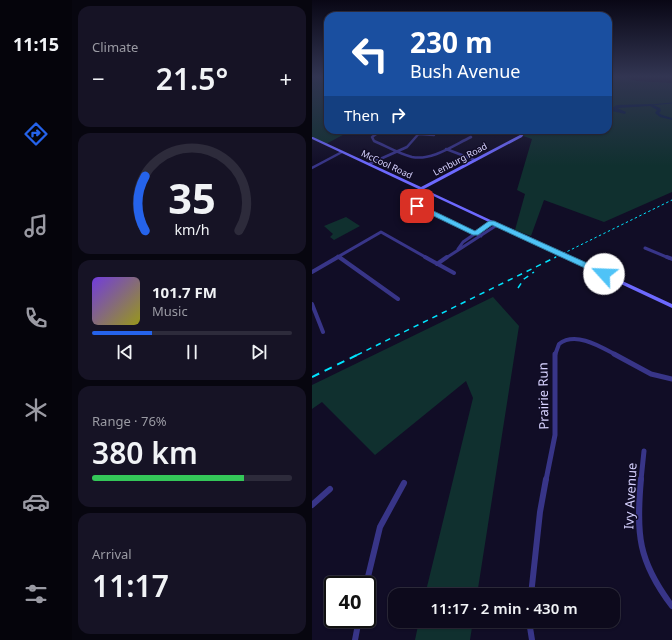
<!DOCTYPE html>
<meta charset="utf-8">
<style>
body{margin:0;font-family:"Noto Sans",sans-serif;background:#161325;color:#f1f3f6;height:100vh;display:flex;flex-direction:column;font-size:15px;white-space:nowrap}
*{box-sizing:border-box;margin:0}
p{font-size:13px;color:#9a9aa3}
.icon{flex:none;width:22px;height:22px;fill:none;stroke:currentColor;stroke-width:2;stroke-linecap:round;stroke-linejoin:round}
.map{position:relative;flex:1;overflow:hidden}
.side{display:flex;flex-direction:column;gap:6px;padding:6px;background:#07060f;width:240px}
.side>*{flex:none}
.guide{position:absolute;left:12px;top:12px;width:288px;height:122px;border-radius:12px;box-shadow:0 1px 3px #0004,0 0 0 1px #2d2b3b;background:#1a4fa0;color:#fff;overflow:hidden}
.speed{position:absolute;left:12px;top:576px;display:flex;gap:8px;font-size:20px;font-weight:700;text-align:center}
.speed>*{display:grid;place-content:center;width:52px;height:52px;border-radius:50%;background:#0d0a1c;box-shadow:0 1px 3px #0004,0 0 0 1px #2d2b3b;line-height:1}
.speed .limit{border:2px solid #111;border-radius:6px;background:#fff;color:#111}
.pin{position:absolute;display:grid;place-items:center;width:34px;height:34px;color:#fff;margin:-17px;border-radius:8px;box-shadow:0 2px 6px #0006}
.me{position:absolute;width:44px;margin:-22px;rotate:295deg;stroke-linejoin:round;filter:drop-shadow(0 0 3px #0008)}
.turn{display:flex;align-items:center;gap:14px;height:84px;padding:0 20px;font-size:18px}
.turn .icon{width:52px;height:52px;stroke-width:2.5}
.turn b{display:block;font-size:28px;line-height:34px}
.then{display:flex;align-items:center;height:38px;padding:0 20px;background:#0003;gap:8px;font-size:15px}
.big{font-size:30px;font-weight:600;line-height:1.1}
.side .card{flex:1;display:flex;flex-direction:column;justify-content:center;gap:6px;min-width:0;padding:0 14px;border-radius:12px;background:#161325}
.side .dial{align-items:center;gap:0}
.dial svg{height:104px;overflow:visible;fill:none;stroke:#2d2b3b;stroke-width:7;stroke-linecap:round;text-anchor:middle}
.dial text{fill:#f1f3f6;stroke:none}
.song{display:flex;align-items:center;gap:12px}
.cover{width:48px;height:48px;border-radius:6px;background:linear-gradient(135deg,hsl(260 70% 55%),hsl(60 70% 35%))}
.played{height:4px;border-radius:2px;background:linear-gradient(90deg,#2563eb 30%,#2d2b3b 30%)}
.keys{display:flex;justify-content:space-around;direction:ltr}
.heat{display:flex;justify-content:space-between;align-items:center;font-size:22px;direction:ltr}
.charge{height:6px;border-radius:3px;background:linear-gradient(90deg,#34c759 76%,#2d2b3b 0)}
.trip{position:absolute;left:76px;top:588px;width:232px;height:40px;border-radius:12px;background:#0d0a1c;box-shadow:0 1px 3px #0004,0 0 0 1px #2d2b3b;font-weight:600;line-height:40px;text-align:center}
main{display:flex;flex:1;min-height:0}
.tab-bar{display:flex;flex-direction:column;width:72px;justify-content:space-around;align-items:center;background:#05040b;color:#9a9aa3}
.tab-bar .icon{width:28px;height:28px}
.tab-bar .current{color:#2563eb}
.tab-bar b{font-size:18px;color:#f1f3f6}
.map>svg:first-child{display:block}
.green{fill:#10302f}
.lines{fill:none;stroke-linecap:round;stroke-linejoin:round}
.stream{stroke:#061d46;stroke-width:1}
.river{fill:#061d46;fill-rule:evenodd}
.street-far4{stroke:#383588;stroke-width:2.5}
.street-far3{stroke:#383588;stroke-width:3}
.street-far2{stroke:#383588;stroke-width:4}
.street-far1{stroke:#383588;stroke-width:5}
.street{stroke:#383588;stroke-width:6}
.secondary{fill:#6d69ff;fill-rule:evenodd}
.rail-far2{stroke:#00e3fd;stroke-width:1;stroke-dasharray:2.5 2.5;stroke-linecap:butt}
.rail-far1{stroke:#00e3fd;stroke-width:1.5;stroke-dasharray:5.5 5;stroke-linecap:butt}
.rail{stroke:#00e3fd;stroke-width:2;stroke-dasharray:8 6;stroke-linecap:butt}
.route{fill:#4fc3f7;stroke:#337fa1}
.labels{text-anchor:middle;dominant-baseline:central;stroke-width:3;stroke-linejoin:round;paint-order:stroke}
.far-street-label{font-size:9px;fill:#d7d2ff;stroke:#110d26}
.near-street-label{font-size:13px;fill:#d7d2ff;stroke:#110d26}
</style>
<main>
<nav class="tab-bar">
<b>11:15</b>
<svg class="icon current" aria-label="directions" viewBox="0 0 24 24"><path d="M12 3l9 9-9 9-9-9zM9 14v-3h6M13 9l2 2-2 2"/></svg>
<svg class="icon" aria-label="music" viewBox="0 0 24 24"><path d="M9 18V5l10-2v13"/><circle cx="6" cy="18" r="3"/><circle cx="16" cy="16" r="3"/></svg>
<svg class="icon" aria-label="phone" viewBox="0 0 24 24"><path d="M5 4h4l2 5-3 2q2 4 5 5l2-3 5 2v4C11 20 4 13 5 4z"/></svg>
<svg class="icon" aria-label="climate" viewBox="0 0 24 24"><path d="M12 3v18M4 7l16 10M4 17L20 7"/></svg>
<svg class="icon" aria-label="car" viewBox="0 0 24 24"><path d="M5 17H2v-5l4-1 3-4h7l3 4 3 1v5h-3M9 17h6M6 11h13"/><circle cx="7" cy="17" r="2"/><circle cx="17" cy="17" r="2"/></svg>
<svg class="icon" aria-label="filters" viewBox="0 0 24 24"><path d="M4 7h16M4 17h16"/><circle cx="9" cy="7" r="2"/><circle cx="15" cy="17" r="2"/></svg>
</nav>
<section class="side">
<div class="card"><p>Climate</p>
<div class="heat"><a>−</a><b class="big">21.5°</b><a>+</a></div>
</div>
<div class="card dial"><svg viewBox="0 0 100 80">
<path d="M14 69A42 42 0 1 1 86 69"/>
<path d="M14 69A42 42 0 0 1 14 27" stroke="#2563eb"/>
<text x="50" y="56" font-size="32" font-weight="700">35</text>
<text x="50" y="72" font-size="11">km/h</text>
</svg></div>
<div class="card">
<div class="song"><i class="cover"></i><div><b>101.7 FM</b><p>Music</p></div></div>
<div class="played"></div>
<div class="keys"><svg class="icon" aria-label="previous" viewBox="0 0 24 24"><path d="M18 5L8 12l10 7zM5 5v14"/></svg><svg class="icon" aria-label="pause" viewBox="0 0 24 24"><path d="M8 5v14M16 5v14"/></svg><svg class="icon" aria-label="next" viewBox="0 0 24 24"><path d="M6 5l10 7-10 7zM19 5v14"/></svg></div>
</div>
<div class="card"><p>Range · 76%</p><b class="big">380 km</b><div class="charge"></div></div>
<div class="card"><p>Arrival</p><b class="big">11:17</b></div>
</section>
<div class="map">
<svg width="360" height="640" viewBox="0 0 360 640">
<rect width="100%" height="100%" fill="#110d26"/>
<path class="green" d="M0,77H16V130H40L14,144L0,137Z
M296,77H313L324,81L360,83V192L292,222L232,200L219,236L203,230L213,194L205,190L220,139L211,136L217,130H296Z
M34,217L48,226L22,240L18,237L21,234L12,226Z
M181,297L207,326L165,595H113L161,398L154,381L63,455L10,402L0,409V385Z
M107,621H161L158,640H103Z"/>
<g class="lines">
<path class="stream" d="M339,105L360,103"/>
<path class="river" d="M339,104L348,108L349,111L347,113L350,115L360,118V120L348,117L343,113L345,110L338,106L305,108L314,112L313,114L296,110V108L302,110L300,108L305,105Z"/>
<path class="street-far4" d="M70,130L60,137L62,141C74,146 87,154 100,157C120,161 142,145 159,137
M106,134L122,135
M134,149L163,160
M57,164L95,147L110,130
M0,168L30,152"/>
<path class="street-far3" d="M121,195L104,205L169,236
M333,248L357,258
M146,249L151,242L180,222
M26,256L29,258
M24,258L69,232L115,258
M134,258L185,225"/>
<path class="street-far2" d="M27,257L86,299
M113,257L142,273
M355,257L360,259
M125,264L135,257
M0,272L26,257
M0,304L11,332
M243,355L247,344C264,331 289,347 304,355"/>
<path class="street-far1" d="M302,354L339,374L360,379
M234,480L243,435V354
M329,480L332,451"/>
<path class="street" d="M329,479C324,534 326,561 360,606
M0,505L18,489
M54,585L68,527L92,483
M219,595L228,512L234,479
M217,621L220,640
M43,640L47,619"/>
<path class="secondary" d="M212,130H215L210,137L112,189L360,304V308L0,139V137H1L109,187L208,135Z"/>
<path class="rail-far2" d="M242,258L360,200"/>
<path class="rail-far1" d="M206,288L212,279L222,272
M45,355L244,257"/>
<path class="rail" d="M0,377L47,354"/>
</g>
<linearGradient id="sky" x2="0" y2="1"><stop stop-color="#090715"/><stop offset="0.46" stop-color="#323552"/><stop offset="1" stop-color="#323552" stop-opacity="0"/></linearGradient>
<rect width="360" height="166" fill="url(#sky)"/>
<path class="route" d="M103,204H107L163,231L177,221H182L295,272L297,274L292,277L290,276L180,225L166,235H161L103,207Z"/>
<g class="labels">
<g class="far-street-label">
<text transform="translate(148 159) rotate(-28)">Lenburg Road</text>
<text transform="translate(75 164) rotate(25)">McCool Road</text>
</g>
<g class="near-street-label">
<text transform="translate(231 396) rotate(-91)">Prairie Run</text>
<text transform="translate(318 496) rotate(-87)">Ivy Avenue</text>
</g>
</g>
</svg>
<div class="speed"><div class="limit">40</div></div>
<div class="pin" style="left:105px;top:206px;background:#d93025"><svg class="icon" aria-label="arrive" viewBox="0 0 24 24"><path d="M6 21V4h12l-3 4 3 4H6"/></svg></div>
<svg class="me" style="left:292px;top:274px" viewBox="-20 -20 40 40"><circle r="19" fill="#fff"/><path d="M0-13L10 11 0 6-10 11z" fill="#4fc3f7"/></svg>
<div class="trip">11:17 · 2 min · 430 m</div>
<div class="guide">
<div class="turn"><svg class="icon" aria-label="left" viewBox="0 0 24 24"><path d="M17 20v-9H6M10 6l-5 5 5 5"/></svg><div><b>230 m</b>Bush Avenue</div></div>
<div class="then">Then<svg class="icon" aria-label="right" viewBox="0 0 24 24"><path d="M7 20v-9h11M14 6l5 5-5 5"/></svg></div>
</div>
</div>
</main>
